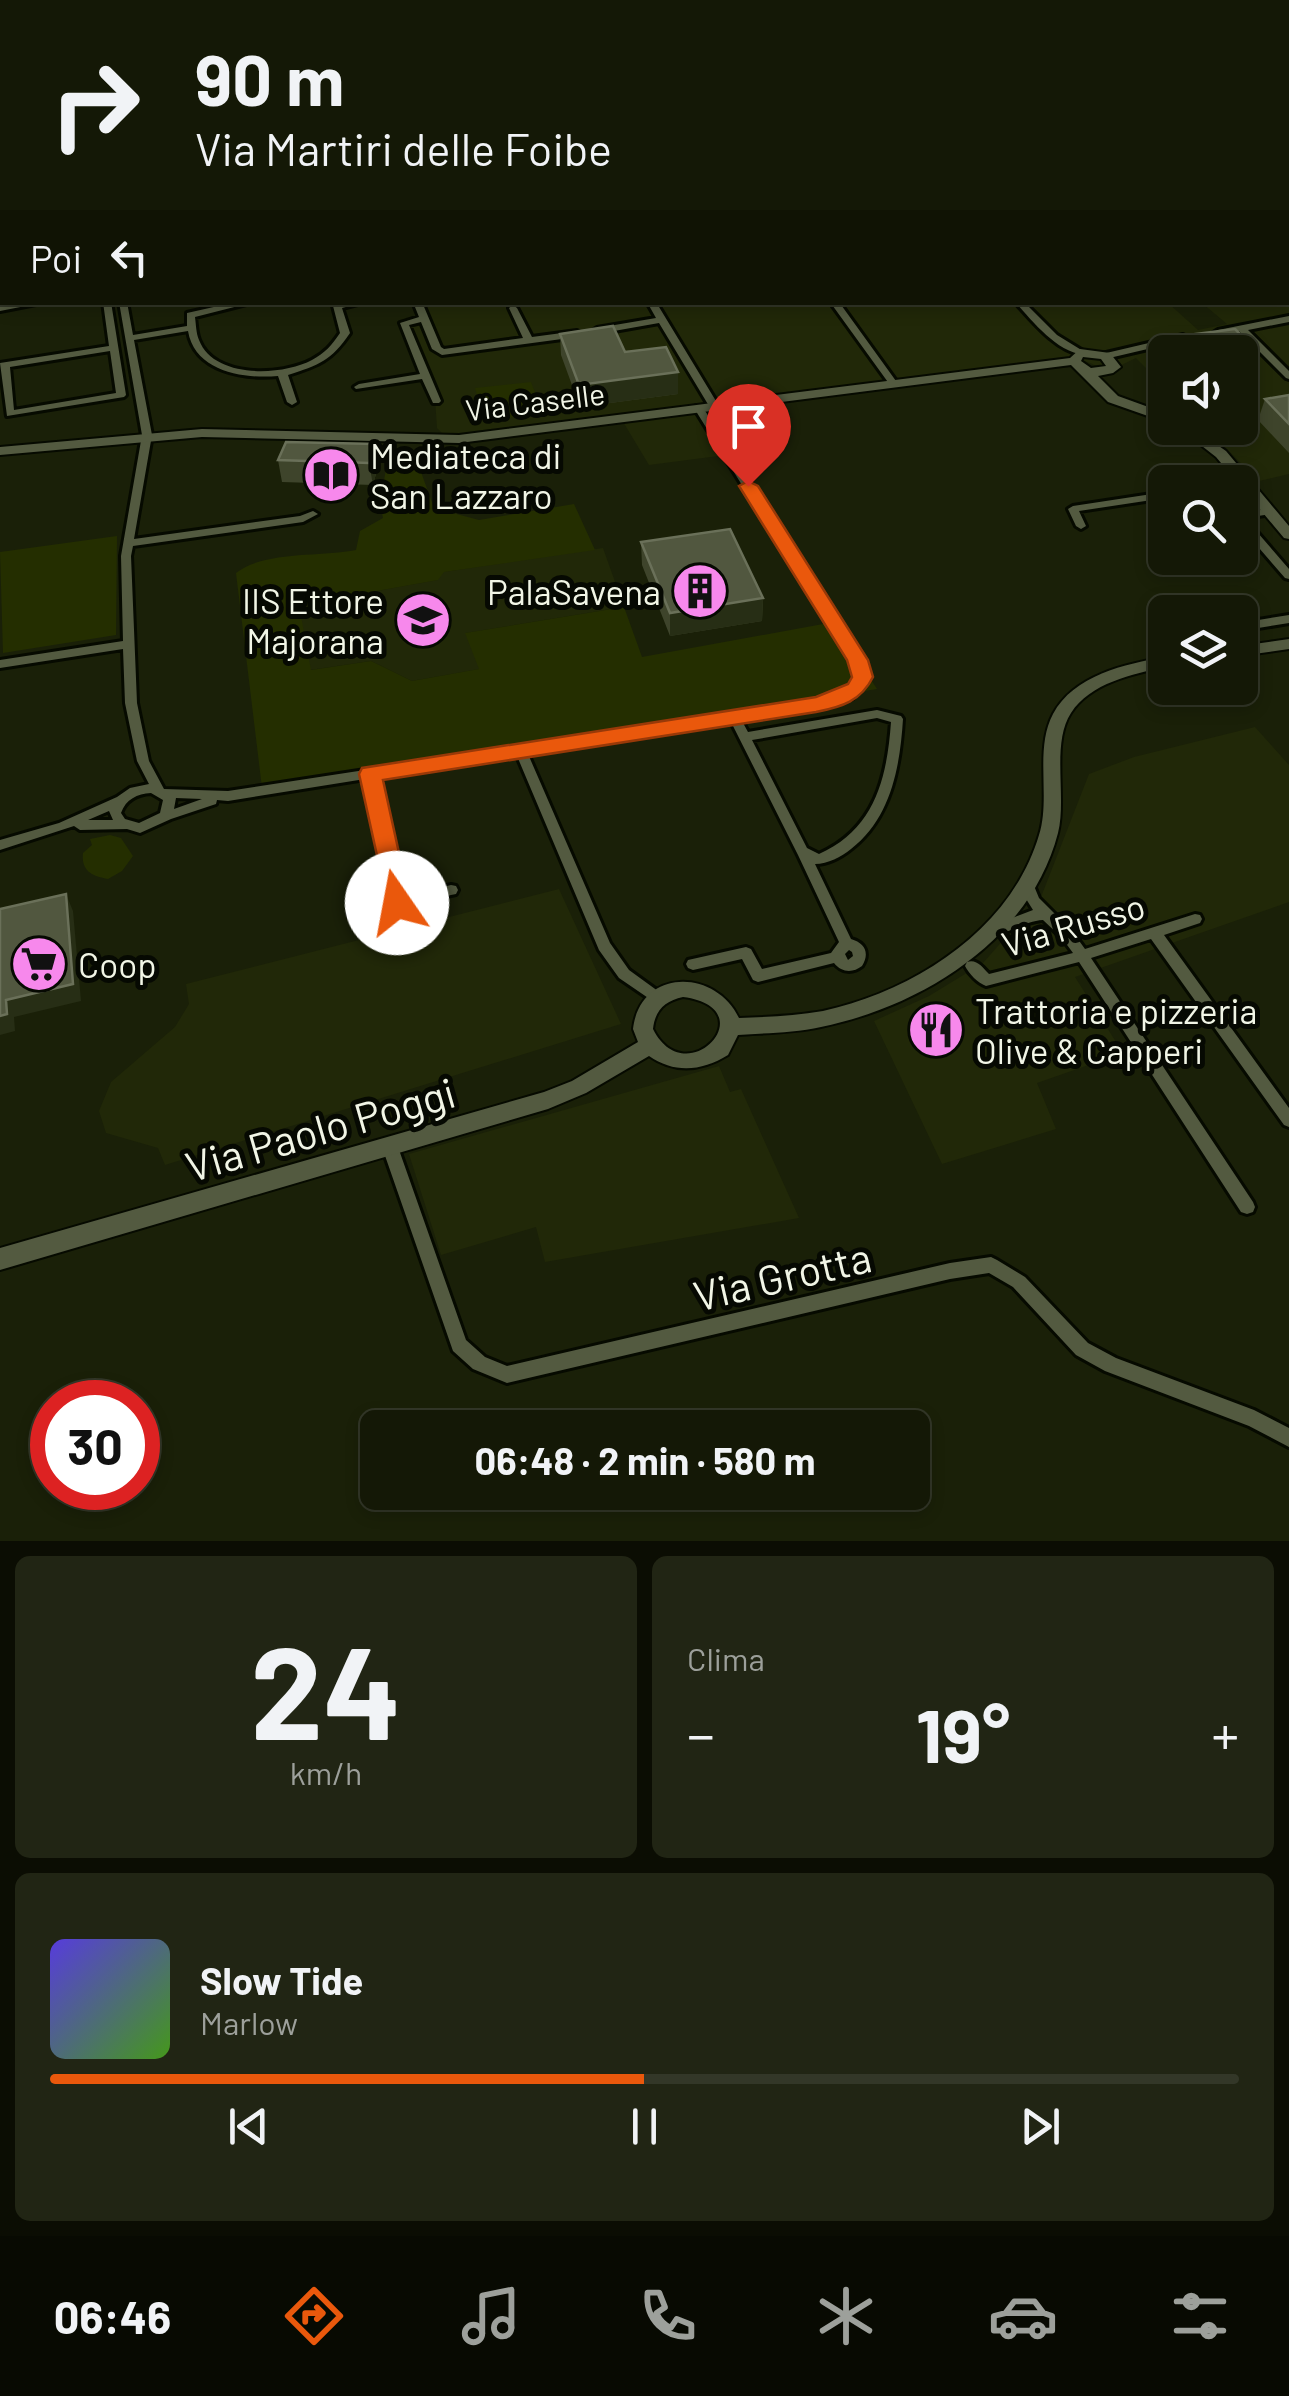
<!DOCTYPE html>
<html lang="it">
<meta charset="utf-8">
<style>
body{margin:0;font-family:Barlow,sans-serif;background:#212514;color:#f1f3f6;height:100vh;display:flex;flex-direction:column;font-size:38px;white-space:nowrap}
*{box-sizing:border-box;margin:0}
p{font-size:32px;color:#9da09b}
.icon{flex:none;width:55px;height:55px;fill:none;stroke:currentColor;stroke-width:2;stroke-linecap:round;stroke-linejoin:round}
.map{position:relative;height:1541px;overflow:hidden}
.sheet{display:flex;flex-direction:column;gap:15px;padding:15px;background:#0b0d03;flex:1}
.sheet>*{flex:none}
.guide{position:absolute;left:0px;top:0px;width:1290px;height:305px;box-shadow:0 5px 15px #0003,0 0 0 2px #333728;background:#141806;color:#f1f3f6;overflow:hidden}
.fabs{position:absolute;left:1148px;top:335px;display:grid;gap:20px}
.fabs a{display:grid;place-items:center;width:110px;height:110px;border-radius:15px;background:#141806;box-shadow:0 5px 15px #0003,0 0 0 2px #333728;font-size:50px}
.speed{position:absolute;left:30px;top:1380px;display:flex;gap:20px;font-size:50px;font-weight:700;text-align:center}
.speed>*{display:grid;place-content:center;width:130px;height:130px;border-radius:50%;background:#141806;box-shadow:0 5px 15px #0003,0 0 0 2px #333728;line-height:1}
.speed .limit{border:15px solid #d22;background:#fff;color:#111}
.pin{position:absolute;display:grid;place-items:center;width:85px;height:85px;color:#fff;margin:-102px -42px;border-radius:50% 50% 50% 0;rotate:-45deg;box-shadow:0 0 10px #0007}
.pin .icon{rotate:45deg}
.me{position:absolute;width:110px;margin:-55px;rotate:348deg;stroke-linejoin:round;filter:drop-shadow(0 0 8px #0008)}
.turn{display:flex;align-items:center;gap:35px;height:210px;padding:0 30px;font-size:45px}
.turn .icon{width:130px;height:130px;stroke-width:2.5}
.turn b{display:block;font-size:70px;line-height:85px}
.then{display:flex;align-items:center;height:95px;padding:0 30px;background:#0003;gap:20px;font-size:38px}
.big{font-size:75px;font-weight:700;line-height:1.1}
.sheet .tile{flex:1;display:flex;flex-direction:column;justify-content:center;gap:15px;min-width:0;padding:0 35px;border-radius:15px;background:#212514}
.sheet .dial{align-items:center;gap:0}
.dial b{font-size:130px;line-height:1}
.song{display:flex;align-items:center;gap:30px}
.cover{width:120px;height:120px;border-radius:15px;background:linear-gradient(135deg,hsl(250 70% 55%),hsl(100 70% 35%))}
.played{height:10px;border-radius:5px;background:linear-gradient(90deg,#ea580c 50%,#333728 50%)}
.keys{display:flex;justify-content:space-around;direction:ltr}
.heat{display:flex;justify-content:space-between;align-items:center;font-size:55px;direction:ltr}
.sheet .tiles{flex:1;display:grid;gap:15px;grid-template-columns:1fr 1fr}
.tile:last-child{grid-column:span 2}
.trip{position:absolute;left:360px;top:1410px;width:570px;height:100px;border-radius:15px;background:#141806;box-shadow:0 5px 15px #0003,0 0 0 2px #333728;font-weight:700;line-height:100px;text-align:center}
.tabs{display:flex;height:160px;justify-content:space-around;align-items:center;background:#080a02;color:#9da09b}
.tabs .icon{width:70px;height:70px}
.tabs .current{color:#ea580c}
.tabs b{font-size:45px;color:#f1f3f6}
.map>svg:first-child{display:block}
.built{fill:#212808}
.green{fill:#242e00}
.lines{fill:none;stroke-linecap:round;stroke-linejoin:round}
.river{fill:#485805;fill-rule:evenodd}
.street-casing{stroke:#060a00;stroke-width:6}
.secondary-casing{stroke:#060a00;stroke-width:4}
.highway-casing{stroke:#060a00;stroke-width:6}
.street{fill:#535a40;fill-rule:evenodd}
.secondary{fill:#535a40;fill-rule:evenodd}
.highway{fill:#9fb84a;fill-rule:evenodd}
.wall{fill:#3e442b}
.shaded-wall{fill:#272e15}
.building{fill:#51573f;stroke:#6a7059;stroke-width:2.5}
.route{fill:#ea580c;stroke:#983908;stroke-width:2.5}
.labels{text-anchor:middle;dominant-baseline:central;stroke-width:10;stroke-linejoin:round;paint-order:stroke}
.far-street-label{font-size:30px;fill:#f1f5e6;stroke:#060902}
.poi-label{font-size:35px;fill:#f1f5e6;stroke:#060902;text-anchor:start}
.street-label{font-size:35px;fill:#f1f5e6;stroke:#060902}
.near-street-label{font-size:42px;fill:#f1f5e6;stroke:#060902}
</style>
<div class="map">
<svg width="1289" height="1541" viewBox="0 0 1289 1541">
<rect width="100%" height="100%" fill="#1a2008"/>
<path class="built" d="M1289,240V474L1259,481L1206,428H1240V352H1165V387L1136,358L1109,371L1078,358L695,407L726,455L649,465L622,420L449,440L437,428L435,399L402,319L425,314L421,302H1167L1198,330L1227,324L1202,303L1288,302Z
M603,548L624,607L466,633L480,669L412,681L371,661L310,670L298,605L437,580L443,572Z
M1255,727L1289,765V902L1075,977L1123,1053L1037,1083L1056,1129L942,1164L874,1021L929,996L983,963L1041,897L1089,774L1134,757Z
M559,889L621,1024L165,1165L158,1148L106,1133L99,1111L111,1082L175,1027L189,1004L186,984Z
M719,1066L730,1092L741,1089L799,1218L545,1262L536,1227L441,1255L409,1154Z"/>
<path class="green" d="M531,382L543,413L484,421L475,388Z
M417,461L434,508L479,520L574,504L595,550L444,572L438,580L299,605L311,670L371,661L412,681L479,669L465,633L624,607L642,657L834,622L877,689L262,788L236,573C263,551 320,557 356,550L360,531L383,518L380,502L387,464Z
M117,536L116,635L3,653L0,552Z
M110,835L121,838L133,856L122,871L108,879C92,876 81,871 83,853L92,845L90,839Z"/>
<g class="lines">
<path class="river" d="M0,53H2V61H0Z
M1289,78V87H1288V79Z"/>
<g class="street-casing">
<path id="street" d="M0,91H2V95H0Z
M0,163H2V167H0Z
M0,193H2V197H0Z
M1288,207H1289V212H1288Z
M1288,222H1289V226H1288Z
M0,224H2V228H0Z
M20,302H46L0,311V305Z
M103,302H111L126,395L124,397L7,416L0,363L109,346ZM110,351L116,393L14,410L10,367Z
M119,302H127L133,335L187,326V313L236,302H254L195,317C196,324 196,333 199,340C214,379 282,376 312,360C325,353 332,345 340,333L332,302H365L342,308L350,333C331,361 319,365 288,375L297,402L292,405L287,402L278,376C244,379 195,372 188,331L134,340L152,435L134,539L300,516L313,511L318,514L303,522L133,546L131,556L137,703L149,761L164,789L228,791L815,701L845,692L856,677L851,660L694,408L696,406H702L863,660L868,677L853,698L816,709L742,721L748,732L877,710L901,716L903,719C900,767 891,818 851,849C841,857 828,864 815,864L851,939C865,943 870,953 862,966C853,973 842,973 834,963L758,982L753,980L742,959L693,970L688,968L686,964L688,960L746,947L751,949L762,969L831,953L839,942L798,855L731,722L528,754L610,943L629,970L662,994L664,998L662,1002L657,1004L619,978L599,950L517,756L377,777L402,897L451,885L456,886L458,890L456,894L451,895L355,919L350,918L348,914L350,910L390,900L365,779L228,801L217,800L216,804L171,819L140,833L127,829L80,830L74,826L0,850V840L59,823L117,797L130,788L149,784L137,761L125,703L123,649L0,668V660L123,641L121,556L142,435ZM877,718L891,722C887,778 875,829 819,854L807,848L752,740ZM151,793L163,800L160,813L139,823L125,819L121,813C126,799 137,794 151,793ZM176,798L202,799L174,809ZM109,811L113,820H88ZM849,950L852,952L853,956L848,960L845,954Z
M413,302H422L441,347L444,349L523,338L509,308L513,305L517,308L532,337L577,331L582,334L577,337L442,355L432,349L421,322L409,325L441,401L439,403H433L422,379L356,389L354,387L359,384L420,374L400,323L419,317Z
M647,302H656L719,406L717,408H711L709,406L659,323L597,334L592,331L597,328L656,318Z
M830,302H839L896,381V385H890Z
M1015,302H1024L1057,335L1083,351V355C1056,351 1033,322 1015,302Z
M1289,316V322L1248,330L1289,371V379L1286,378L1239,331L1218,336L1213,333L1218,330Z
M1183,335L1188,338L1186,340L1105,359L1100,356L1102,354Z
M1165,492V498L1079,511L1086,526L1081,529L1076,526L1068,509L1073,506Z
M1267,509L1272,512L1271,514L1245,518L1289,569V579L1285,578L1240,526V513Z
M1289,615V623L1240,631V623Z
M1165,636V644L1160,645L1154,641L1156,638Z
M1027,880L1032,881L1039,898L1072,931L1085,949L1195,914L1200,915L1202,919L1200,923L1164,935L1289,1108V1127L1284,1125L1151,939L1091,958L1253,1202L1255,1207L1253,1212L1247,1214L1241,1212L1079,962L986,986C978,983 969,974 965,966L967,962C977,959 982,967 989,974L1073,953L1062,938L1043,920C1022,921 1005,937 985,936L983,932L985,928L1033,910L1023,894L1020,885L1022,881Z
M390,1140L395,1142L398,1147L466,1340L485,1357L507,1366L950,1263L991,1257L997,1260L1025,1277L1088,1343L1116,1358L1254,1410L1289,1428V1447L1249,1426L1105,1371L1076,1355L1013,1287L989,1273L950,1279L507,1383L473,1369L453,1351L382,1147L385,1142Z"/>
</g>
<g class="secondary-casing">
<path id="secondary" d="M1080,349L1110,353L1121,367L1113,373L1098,376L1118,396L1165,413V422L1108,402L1071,365L459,443L202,437L0,455V447L202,429L459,435L1070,358ZM1083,357L1101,359L1106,366L1091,368L1081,361Z
M1179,428H1193L1226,451L1289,526V539L1284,538L1216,457Z
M1289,639V649L1240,656V646Z
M1165,657V667C1133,674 1090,683 1071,713C1051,743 1067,798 1058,833C1030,940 923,1006 821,1027C794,1033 765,1033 738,1035L728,1055C702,1071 675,1074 649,1056L586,1093L548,1109L0,1270V1248L544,1092L572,1081L638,1042L633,1029C640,968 715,968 739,1018C767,1017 795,1016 823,1011C914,991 1011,930 1039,835C1051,797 1034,750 1053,714C1074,675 1125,664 1165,657ZM683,997C767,1008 686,1095 653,1029C655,1010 665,1001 683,997Z"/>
</g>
<g class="highway-casing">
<path id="highway" d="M1274,0H1289V4L1276,2Z"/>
</g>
<use href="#street" class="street"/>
<use href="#secondary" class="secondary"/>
<use href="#highway" class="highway"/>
</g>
<path class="wall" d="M1235,329L1250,344L1245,360L1240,361V352H1168L1172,337Z
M560,334L625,352L678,372V394L580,407L561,355Z
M1289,395V453L1258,420L1265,399Z
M375,444L378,466L373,485L282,482L278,460Z
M641,542L763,598L762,621L670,636L642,565Z"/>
<path class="shaded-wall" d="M1250,344L1245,360L1240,361V352H1190Z
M678,372V394L580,407L579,385Z
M375,444L378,466L373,485L369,463Z
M763,598L762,621L670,636V613Z
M66,894L73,911L81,1001L14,1017L15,1031L0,1035V1016L6,1000Z"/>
<path class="building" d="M613,326L625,352L666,347L678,372L579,385L560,334Z
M1235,329L1250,344L1186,352L1172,337Z
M1289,395V424L1265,399Z
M286,442L375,444L369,463L278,460Z
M730,529L763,598L670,613L641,542Z
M66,894L73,984L6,1000L7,1014L0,1016V909Z"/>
<path class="route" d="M748,481L758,486L868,660L873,677C861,701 842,707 816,712L383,780L410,903L406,910H389L359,774L362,768L816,697L848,684L852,677L847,660L739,486Z"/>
<defs>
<g id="library-disc" transform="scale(2.875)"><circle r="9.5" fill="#f788ec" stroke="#060902"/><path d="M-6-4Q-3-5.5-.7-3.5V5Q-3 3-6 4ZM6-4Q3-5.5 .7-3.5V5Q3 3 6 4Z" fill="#111"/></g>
<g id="building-disc" transform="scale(2.875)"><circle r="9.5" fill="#f788ec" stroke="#060902"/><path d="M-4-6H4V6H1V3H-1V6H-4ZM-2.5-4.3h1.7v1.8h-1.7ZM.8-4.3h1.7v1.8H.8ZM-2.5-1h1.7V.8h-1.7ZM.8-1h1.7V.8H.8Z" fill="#111"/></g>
<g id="school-disc" transform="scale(2.875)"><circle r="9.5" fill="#f788ec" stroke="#060902"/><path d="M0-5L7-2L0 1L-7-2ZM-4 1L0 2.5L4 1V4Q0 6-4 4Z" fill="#111"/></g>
<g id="supermarket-disc" transform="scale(2.875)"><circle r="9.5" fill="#f788ec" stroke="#060902"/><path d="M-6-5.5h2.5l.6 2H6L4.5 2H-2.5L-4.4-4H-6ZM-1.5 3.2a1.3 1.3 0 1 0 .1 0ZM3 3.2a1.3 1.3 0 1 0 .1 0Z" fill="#111"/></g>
<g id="restaurant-disc" transform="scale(2.875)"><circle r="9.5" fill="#f788ec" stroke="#060902"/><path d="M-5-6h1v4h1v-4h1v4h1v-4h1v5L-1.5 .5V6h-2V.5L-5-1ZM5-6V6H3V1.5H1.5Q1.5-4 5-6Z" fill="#111"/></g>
</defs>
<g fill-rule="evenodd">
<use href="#library-disc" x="331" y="475"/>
<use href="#building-disc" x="700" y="591"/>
<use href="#school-disc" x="423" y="620"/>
<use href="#supermarket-disc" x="39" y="964"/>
<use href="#restaurant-disc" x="936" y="1030"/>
</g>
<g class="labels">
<g class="far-street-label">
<text transform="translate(535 401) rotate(-7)">Via Caselle</text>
</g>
<g class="poi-label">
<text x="370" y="455">Mediateca di<tspan x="370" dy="40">San Lazzaro</tspan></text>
<text x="661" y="591" text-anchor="end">PalaSavena</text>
<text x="384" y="600" text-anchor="end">IIS Ettore<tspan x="384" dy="40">Majorana</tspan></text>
<text x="78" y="964">Coop</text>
<text x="975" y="1010">Trattoria e pizzeria<tspan x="975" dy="40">Olive &amp; Capperi</tspan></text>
</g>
<g class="street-label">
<text transform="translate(1073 924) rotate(-16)">Via Russo</text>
</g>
<g class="near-street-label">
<text transform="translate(320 1128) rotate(-16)">Via Paolo Poggi</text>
<text transform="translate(782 1275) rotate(-13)">Via Grotta</text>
</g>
</g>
</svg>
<div class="fabs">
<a><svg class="icon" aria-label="sound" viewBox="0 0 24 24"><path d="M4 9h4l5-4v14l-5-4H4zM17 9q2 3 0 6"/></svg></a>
<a><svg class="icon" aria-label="search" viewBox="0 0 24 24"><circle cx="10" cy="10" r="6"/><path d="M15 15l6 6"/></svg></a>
<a><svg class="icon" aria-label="layers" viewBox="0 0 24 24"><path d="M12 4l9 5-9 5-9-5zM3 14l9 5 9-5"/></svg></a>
</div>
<div class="speed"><div class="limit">30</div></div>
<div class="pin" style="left:748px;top:486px;background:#d93025"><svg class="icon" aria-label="arrive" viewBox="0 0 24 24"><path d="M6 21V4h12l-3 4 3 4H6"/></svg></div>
<svg class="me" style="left:397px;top:903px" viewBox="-20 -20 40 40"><circle r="19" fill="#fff"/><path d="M0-13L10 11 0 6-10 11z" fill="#ea580c"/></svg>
<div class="trip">06:48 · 2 min · 580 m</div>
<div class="guide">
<div class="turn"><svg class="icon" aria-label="right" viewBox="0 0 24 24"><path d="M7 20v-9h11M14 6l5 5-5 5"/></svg><div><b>90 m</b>Via Martiri delle Foibe</div></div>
<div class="then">Poi<svg class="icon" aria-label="left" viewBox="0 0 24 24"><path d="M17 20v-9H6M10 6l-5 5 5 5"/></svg></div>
</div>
</div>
<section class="sheet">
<div class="tiles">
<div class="tile dial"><b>24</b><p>km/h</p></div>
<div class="tile"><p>Clima</p>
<div class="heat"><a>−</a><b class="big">19°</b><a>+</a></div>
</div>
<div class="tile">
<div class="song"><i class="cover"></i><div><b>Slow Tide</b><p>Marlow</p></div></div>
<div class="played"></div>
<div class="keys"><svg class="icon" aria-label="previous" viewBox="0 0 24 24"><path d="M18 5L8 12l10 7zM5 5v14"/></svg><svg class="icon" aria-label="pause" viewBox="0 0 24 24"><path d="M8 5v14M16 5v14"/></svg><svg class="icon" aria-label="next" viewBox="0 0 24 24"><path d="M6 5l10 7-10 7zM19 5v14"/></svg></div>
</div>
</div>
</section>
<nav class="tabs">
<b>06:46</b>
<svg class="icon current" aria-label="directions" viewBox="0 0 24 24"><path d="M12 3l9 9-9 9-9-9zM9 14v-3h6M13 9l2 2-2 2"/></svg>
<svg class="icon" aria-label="music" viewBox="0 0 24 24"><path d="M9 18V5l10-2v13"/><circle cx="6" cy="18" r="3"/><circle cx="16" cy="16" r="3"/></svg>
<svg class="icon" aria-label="phone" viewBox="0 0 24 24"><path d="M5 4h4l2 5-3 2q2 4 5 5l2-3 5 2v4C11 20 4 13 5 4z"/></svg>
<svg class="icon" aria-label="climate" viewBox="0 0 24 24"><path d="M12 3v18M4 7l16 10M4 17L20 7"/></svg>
<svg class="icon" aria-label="car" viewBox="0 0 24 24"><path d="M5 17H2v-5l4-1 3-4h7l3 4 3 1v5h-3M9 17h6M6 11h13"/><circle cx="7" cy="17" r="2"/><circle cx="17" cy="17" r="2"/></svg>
<svg class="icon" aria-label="filters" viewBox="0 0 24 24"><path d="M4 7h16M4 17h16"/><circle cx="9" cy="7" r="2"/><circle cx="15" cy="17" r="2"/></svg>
</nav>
